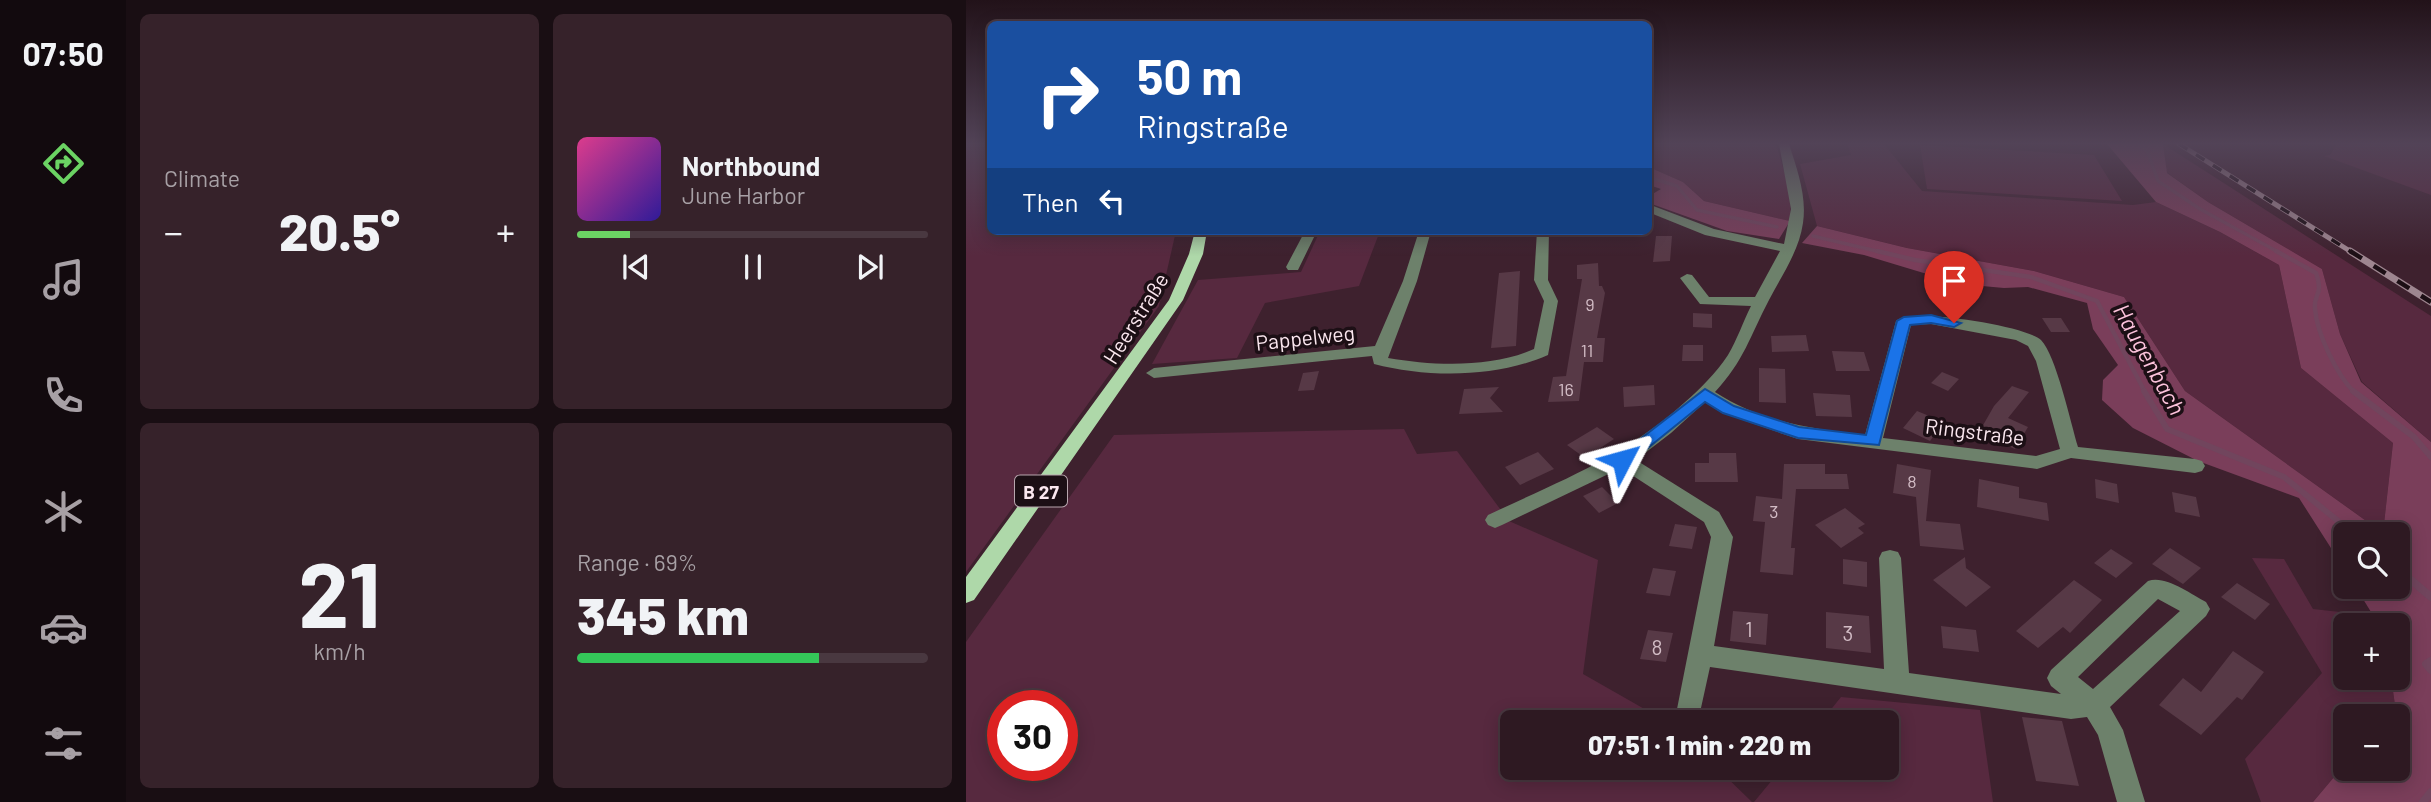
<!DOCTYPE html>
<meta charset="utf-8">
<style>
body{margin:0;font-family:Barlow,sans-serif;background:#36222a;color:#f1f3f6;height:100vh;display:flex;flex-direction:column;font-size:26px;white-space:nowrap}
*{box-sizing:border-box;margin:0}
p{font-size:23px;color:#a7a0a5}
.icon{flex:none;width:38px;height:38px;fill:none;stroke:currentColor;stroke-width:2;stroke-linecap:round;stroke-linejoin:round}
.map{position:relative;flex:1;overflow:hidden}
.panel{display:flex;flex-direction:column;gap:14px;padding:14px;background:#190e13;width:840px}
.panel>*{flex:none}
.top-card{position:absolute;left:21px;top:21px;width:665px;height:214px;border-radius:10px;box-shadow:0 4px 18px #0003,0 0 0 2px #493840;background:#1a4fa0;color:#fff;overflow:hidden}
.buttons{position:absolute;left:1367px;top:522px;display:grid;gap:14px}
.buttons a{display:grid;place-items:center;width:77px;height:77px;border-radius:10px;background:#2e1922;box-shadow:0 4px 18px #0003,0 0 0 2px #493840;font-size:35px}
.speed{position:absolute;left:21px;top:690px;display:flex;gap:14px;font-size:35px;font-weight:700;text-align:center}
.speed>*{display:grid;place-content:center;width:91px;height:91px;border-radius:50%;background:#2e1922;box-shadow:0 4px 18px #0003,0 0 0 2px #493840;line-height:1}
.speed .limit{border:10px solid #d22;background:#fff;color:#111}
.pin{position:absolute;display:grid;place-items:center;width:60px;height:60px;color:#fff;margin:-72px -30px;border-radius:50% 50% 50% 0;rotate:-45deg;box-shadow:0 0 7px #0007}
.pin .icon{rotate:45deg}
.me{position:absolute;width:77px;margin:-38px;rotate:51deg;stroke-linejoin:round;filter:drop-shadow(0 0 5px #0008)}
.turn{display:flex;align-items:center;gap:24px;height:147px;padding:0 35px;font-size:32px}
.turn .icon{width:91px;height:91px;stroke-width:2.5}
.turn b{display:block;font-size:49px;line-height:60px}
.then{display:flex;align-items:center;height:66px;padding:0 35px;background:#0003;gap:14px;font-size:26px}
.big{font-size:52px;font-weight:800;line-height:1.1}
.panel .card{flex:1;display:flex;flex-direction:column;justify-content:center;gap:10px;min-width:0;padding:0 24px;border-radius:10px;background:#36222a}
.panel .dial{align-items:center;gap:0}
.dial b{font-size:91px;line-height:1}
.song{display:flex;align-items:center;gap:21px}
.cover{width:84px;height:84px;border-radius:10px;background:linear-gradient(135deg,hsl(330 70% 55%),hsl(250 70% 35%))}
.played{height:7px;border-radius:4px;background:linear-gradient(90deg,#6bd363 15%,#493840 15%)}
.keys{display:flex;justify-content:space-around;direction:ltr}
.heat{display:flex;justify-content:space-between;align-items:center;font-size:38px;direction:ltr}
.charge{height:10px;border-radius:5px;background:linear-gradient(90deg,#34c759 69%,#493840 0)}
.panel .tiles{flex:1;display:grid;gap:14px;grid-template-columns:repeat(2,1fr)}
.trip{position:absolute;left:534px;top:710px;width:399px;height:70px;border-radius:10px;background:#2e1922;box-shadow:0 4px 18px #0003,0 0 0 2px #493840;font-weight:800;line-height:70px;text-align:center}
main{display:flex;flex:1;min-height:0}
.tabs{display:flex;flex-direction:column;width:126px;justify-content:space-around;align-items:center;background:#120a0e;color:#a7a0a5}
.tabs .icon{width:49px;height:49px}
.tabs .on{color:#6bd363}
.tabs b{font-size:32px;color:#f1f3f6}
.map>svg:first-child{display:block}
.green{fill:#57293f;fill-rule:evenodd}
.forest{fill:#7a3e5a}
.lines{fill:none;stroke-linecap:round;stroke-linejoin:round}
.stream-far3{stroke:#71455d;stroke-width:3.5}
.stream-far2{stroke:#71455d;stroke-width:4.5}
.stream-far1{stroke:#71455d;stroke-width:6}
.stream{stroke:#71455d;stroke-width:8}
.building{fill:#573946}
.minor{fill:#6d816b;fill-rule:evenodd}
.major{fill:#aed8a9;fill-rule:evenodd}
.rail-far1-casing{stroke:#9e8690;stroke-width:5}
.rail-casing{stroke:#9e8690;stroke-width:7}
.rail-far1{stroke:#1c0f15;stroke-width:3.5;stroke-dasharray:10;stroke-linecap:butt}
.rail{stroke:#1c0f15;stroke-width:4.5;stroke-dasharray:14;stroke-linecap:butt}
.route{fill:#1a73e8;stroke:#114b97;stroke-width:2}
.labels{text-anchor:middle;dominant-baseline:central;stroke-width:7;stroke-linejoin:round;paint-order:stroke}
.number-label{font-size:18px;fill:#d2bcc5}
.shield{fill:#1c0f15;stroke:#b8a6ae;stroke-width:2}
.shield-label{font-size:19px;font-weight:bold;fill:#fbe7ef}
.street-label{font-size:21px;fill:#fbe7ef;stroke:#1c0f15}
.near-number-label{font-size:21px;fill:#d2bcc5}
.water-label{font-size:23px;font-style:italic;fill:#fdc3dc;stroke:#1c0f15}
</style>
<main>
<nav class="tabs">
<b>07:50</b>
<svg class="icon on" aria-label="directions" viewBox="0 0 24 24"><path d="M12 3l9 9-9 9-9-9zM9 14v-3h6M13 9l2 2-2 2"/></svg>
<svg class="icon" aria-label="music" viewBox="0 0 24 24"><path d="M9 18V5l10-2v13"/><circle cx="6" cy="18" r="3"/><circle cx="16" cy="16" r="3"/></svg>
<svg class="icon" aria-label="phone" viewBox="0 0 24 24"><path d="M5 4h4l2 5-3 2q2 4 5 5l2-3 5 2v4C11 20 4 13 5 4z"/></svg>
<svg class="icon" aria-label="climate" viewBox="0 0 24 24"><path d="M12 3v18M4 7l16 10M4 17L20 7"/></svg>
<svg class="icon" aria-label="car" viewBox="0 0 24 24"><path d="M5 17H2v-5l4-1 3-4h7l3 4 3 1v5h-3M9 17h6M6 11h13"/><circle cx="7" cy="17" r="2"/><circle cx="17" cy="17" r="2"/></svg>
<svg class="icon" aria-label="filters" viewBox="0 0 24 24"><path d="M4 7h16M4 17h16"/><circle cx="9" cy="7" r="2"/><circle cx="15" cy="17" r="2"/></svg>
</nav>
<section class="panel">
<div class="tiles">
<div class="card"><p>Climate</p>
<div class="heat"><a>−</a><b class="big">20.5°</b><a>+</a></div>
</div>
<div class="card">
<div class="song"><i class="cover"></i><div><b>Northbound</b><p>June Harbor</p></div></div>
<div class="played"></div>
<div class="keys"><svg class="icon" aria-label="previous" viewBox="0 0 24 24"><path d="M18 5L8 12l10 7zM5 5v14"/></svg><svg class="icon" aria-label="pause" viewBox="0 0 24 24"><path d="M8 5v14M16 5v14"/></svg><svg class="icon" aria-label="next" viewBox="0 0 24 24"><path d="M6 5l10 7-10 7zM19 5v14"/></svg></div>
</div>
<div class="card dial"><b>21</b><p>km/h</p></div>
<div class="card"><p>Range · 69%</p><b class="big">345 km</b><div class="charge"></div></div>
</div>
</section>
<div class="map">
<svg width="1465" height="802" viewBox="0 0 1465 802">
<rect width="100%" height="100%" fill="#3e212e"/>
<path class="green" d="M0,144H24V231H110L109,236L148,231H210L193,306L0,572Z
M682,144H810L825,195L824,221L738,201L717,182L683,167Z
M881,144H918L956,191L1167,205L1190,202L1254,232L1313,265L1335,368L1427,443L1417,533L1219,391L1158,297L1068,271L941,248L851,226L834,164L885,155Z
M1197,144L1465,316V442L1396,382L1374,334L1356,269L1242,202L1200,172Z
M1371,144H1465V195L1358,156L1364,155Z
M954,145L1128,155L1156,201L961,189Z
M354,231H414L393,286L299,303L271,358L186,364L232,280L335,272Z
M438,429L451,454L491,451L543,521L632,560L617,674L703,723H546V768H751L786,802H0V642L148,435ZM37,705H96V765H37Z
M1286,558L1318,559L1347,609L1401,615L1410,625H1379V677H1425L1429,705L1420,716H1379V764L1347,802H1295L1279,759L1356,673Z
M875,697L1014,710L1027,802H788L816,768H920V723H854Z"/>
<path class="forest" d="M1141,144H1197L1201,173L1242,202L1356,269L1374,334L1395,382L1465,442V802H1347L1379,764V768H1432V716H1420L1429,705L1425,677H1432V625H1413L1389,586H1432V534H1379V570L1333,498L1232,461L1167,428L1136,400L1137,380L1152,365L1127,329L1121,303L1062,287L1038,288L994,284L898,255L836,243L851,226L941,248L1068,271L1158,297L1219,391L1417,533L1427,443L1335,368L1313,265L1254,232L1190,202Z
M683,167L717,182L738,201L824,221L813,239L761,231L683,203V196L695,189L683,185Z"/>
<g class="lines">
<path class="stream-far3" d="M1172,144L1181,150L1192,181L1234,209L1314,253
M682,177L711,186L731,210L811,227
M847,236L919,253"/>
<path class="stream-far2" d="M911,251L949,260L1065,277L1131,301L1179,392
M1310,251L1350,273C1358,296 1347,294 1349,309C1351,334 1371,375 1388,392"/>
<path class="stream-far1" d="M1178,391L1201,429L1318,477L1388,534
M1387,391L1448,437L1465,457
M1432,569L1435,572"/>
<path class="stream" d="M1433,570L1465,597
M1465,661L1460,664L1465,670
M1457,802L1465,792"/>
</g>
<path class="building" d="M690,236H706L704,261L687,262Z
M632,263L633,286H636L639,293L631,338H639L637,362H618L613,401L582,402L587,377L600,376L616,279H611V265Z
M554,271L550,346L525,348L533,273Z
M727,313L746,314V328L727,327Z
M1076,318H1095L1104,332H1085Z
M840,335L843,351L806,352L805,336Z
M717,345H737V361H716Z
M866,351L898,352L904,371H870Z
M793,368L819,369L820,403L793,402Z
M353,371L348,390L332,391L337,373Z
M976,372L993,379L982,391L965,383Z
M688,385L689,405L658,407L657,387Z
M1046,386L1063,392L1042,418L1062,427L1049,449L1012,434L1028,406Z
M533,387L524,398L537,412L493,414L498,389Z
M847,393L884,395L886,417L850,416Z
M951,411L978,422L964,441L937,428Z
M631,427L648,439L619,458L601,445Z
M572,452L588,469L554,485L539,467Z
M743,453H770L772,482H729V463H743Z
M818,464H859V474H881L883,489H830L825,548H829L827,575L794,572L799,522L787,521L790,496L816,499Z
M931,464L965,470L960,521L994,524L998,550L954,546L950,497L927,493Z
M1013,479L1053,487V498L1081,503L1083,521L1011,507Z
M1129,479L1151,484L1153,503L1130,498Z
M636,487L652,503L633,513L617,496Z
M1206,492L1230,497L1234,517L1209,512Z
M879,508L899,524L892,528L898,533L875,548L849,525Z
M709,524L731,527L726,549L703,546Z
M1204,548L1235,568L1217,584L1186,564Z
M1145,549L1167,563L1150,578L1128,563Z
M999,557L1000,568L1025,587L1000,607L967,580Z
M877,559L901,562V587L877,584Z
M687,568L710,571L704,596L680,593Z
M1108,580L1136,600L1104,633L1097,627L1072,648L1050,631Z
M1271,583L1304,604L1289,620L1255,597Z
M767,611L802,614L800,645L764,641Z
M860,612L903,616L905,653L860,648Z
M975,626L1010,630L1013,652L977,648Z
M682,630L707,633L700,662L674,659Z
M1267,651L1298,672L1276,700L1271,697L1235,735L1193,705L1217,678L1235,692Z
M1056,717L1096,721L1113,786L1070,781Z"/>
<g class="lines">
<path class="minor" d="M813,144H823C831,169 841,196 837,223C833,251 816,275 803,300C784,336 778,361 749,392C794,422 847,429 899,435L930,321C944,307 1060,326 1075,340C1090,355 1105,424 1112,447L1229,459L1236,461L1239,466L1236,471L1229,473L1105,458L1071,469L832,439L756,413L739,402L705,433L670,460L753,512L767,537L748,646L918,669L913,558L916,552L924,550L932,552L935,558L943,673L1095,694L1085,686L1081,678L1085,670L1182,581C1200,575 1224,594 1240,602L1244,609L1240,616L1144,707L1157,730L1179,802H1151L1132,735L1121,717L1105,719L744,667L733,717L724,721L715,717L711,709L745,537L738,522L655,468L536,525L529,528L522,525L519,520L522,515C594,481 658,457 718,403C734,389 750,373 762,355C771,340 777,322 785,306L734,304L714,278L721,274L726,275L743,297H789L814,251L739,235L682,212V204L748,229L818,244L825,209ZM965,324L1050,340L1062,346L1070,361L1094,449L1070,456L917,438L945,325ZM1192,599L1214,611L1127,689L1112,677Z
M339,231H351L332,270H322L320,267Z
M453,231H465L451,281L422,358C468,366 526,368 568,349L578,301L568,280L571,231H583L582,280L592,301L582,355C530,378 462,378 408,364L406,356L188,378L180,373L188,368L409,346L437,281Z"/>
<path class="major" d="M229,231H241L237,254L217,300L8,600L0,603V577L203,300L223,254Z"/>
<g class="rail-far1-casing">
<path id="rail-far1" d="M1213,144L1387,253"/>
</g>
<g class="rail-casing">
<path id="rail" d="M1384,251L1465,302"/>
</g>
<use href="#rail-far1" class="rail-far1"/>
<use href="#rail" class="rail"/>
</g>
<linearGradient id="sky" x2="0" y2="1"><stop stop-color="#221219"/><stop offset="0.56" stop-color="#524357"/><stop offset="1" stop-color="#524357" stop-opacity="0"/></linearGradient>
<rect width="1465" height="256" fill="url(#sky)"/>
<path class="route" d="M965,315L995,323L988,327L965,323L944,325L913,445L832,438L757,413L739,402L662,464H650L647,460L739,389L768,406L833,427L900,435L931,321L938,317Z"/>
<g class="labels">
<g class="number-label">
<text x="624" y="304">9</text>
<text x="621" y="350">11</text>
<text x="600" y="389">16</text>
<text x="946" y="481">8</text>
<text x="808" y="511">3</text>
</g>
<rect class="shield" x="49" y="475.5" width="52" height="31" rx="5"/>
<g class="shield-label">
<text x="75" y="491">B 27</text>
</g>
<g class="street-label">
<text transform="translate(169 318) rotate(-58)">Heerstraße</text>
<text transform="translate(339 337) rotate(-6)">Pappelweg</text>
<text transform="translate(1009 431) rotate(7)">Ringstraße</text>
</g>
<g class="near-number-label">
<text x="783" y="628">1</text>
<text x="882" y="632">3</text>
<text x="691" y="646">8</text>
</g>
<g class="water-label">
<text transform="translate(1184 359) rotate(61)">Haugenbach</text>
</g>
</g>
</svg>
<div class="buttons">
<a><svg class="icon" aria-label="search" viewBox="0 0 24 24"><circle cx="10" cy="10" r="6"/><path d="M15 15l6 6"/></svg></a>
<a>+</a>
<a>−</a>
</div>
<div class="speed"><div class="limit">30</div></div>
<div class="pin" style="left:988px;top:323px;background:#d93025"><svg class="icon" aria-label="arrive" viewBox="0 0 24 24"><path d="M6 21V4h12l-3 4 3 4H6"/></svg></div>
<svg class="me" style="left:656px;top:460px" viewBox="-20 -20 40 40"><path d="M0-17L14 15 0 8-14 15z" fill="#1a73e8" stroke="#fff" stroke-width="4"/></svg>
<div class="trip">07:51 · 1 min · 220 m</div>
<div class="top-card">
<div class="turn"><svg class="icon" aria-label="right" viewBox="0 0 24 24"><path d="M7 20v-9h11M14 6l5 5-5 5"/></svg><div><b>50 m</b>Ringstraße</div></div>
<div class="then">Then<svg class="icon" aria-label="left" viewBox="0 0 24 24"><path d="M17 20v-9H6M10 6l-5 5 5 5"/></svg></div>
</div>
</div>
</main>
